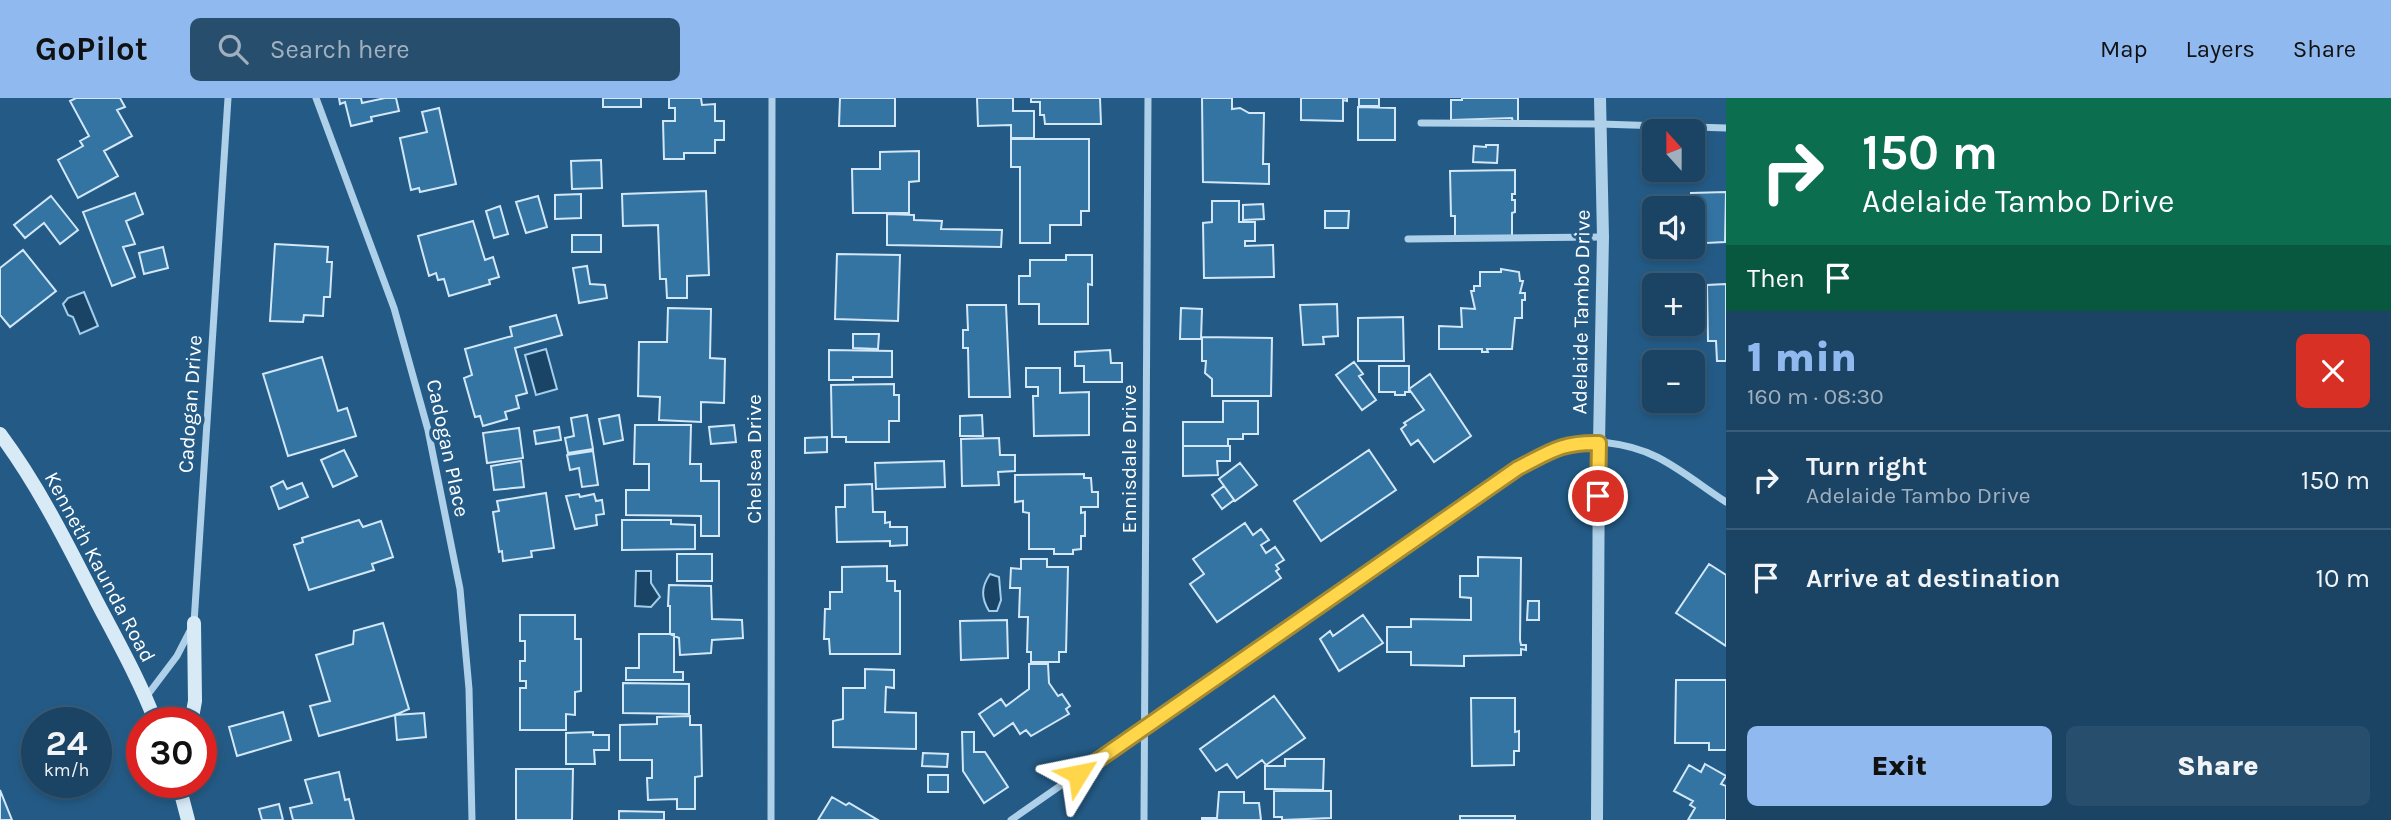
<!DOCTYPE html>
<meta charset="utf-8">
<style>
:root{--surface:#1b4464;--page:#284e6d;--text:#f1f3f6;--muted:#a0b0bf;--line:#395c78;--accent:#90b9f0}
body{margin:0;font-family:Karla,sans-serif;background:var(--page);color:var(--text);height:100vh;display:flex;flex-direction:column;font-size:26px;white-space:nowrap}
*{box-sizing:border-box;margin:0}
p{font-size:23px;color:var(--muted)}
.icon{flex:none;width:38px;height:38px;fill:none;stroke:currentColor;stroke-width:2;stroke-linecap:round;stroke-linejoin:round}
.map{position:relative;flex:1;overflow:hidden}
.sheet{display:flex;flex-direction:column;background:var(--surface);width:665px}
.sheet>*{flex:none}
.banner{background:#0b6e4f;color:#fff;overflow:hidden}
.needle{width:46px;rotate:339deg}
.controls{position:absolute;left:1642px;top:21px;display:grid;gap:14px}
.controls a{display:grid;place-items:center;width:63px;height:63px;border-radius:10px;background:var(--surface);box-shadow:0 4px 10px #0003,0 0 0 2px var(--line);font-size:35px}
.speed{position:absolute;left:21px;top:609px;display:flex;gap:14px;font-size:35px;font-weight:700;text-align:center}
.speed>*{display:grid;place-content:center;width:91px;height:91px;border-radius:50%;background:var(--surface);box-shadow:0 4px 10px #0003,0 0 0 2px var(--line);line-height:1}
.speed small{font-size:18px;font-weight:400}
.speed .limit{border:10px solid #d22;background:#fff;color:#111}
.pin{position:absolute;display:grid;place-items:center;width:60px;height:60px;color:#fff;margin:-30px;border:4px solid #fff;border-radius:50%;box-shadow:0 2px 7px #0007}
.me{position:absolute;width:77px;margin:-38px;rotate:55deg;stroke-linejoin:round;filter:drop-shadow(0 0 5px #0008)}
.turn{display:flex;align-items:center;gap:24px;height:147px;padding:0 21px;font-size:32px}
.turn .icon{width:91px;height:91px;stroke-width:2.5}
.turn b{display:block;font-size:49px;line-height:60px}
.then{display:flex;align-items:center;height:66px;padding:0 21px;background:#0003;gap:14px;font-size:26px}
.round{display:grid;place-items:center;flex:none;width:74px;height:74px;border-radius:10px;background:var(--page)}
.summary{display:flex;align-items:center;justify-content:space-between;height:119px;padding:0 21px}
h1{font-size:42px;font-weight:800;line-height:52px;color:var(--accent)}
.action{display:flex;gap:14px;margin-top:auto;padding:14px 21px}
.action a{flex:1;height:80px;border-radius:10px;background:var(--accent);color:#111;font-size:28px;font-weight:800;line-height:80px;text-align:center}
.action a+a{background:var(--page);color:var(--text)}
ul{padding:0;list-style:none}
li{display:flex;align-items:center;gap:21px;height:98px;padding:0 21px;border-top:2px solid var(--line)}
li div{flex:1}
li b{display:block;font-size:26px}
li em{font-style:normal}
header{display:flex;align-items:center;gap:42px;box-sizing:border-box;height:98px;padding:0 35px;background:var(--accent);color:#111}
header strong{font-size:33px}
nav{display:flex;gap:38px;margin-inline-start:auto;font-size:24px}
.search{width:490px;height:63px;background:var(--page);display:flex;align-items:center;gap:18px;box-sizing:border-box;padding:0 24px;border-radius:10px;color:var(--muted);font-size:26px}
main{display:flex;flex:1;min-height:0}
.map>svg:first-child{display:block}
.water{fill:#194466;stroke:#a3cde9;stroke-width:2}
.building{fill:#3474a3;stroke:#d2e7f7;stroke-width:2}
.lines{fill:none;stroke-linecap:round;stroke-linejoin:round}
.minor{stroke:#aed0e9;stroke-width:7}
.tertiary{stroke:#aed0e9;stroke-width:12}
.secondary{stroke:#d9eaf7;stroke-width:14}
.route-casing{stroke:#a68a30;stroke-width:18}
.route{stroke:#ffd54a;stroke-width:12}
.labels{text-anchor:middle;stroke-width:7;stroke-linejoin:round;paint-order:stroke}
.street-label{font-size:21px;fill:#fff;stroke:#245b86}
</style>
<header>
<strong>GoPilot</strong>
<div class="search"><svg class="icon" aria-label="search" viewBox="0 0 24 24"><circle cx="10" cy="10" r="6"/><path d="M15 15l6 6"/></svg>Search here</div>
<nav><a>Map</a><a>Layers</a><a>Share</a></nav>
</header>
<main>
<div class="map">
<svg width="1726" height="722" viewBox="0 0 1726 722">
<rect width="100%" height="100%" fill="#245b86"/>
<path class="water" d="M84,194L98,228L80,236L73,219L68,217L63,206L68,200Z
M546,251L557,291L536,297L525,257Z
M636,473H651V485L660,499L651,509L635,508Z
M990,476L999,479L1001,502L997,513H989C981,500 981,489 990,476Z"/>
<path class="building" d="M76,0H120L125,9L117,12L132,38L104,53L118,78L78,100L58,62L83,48L80,43L89,38L70,3Z
M339,0H361L362,5L385,0H396L399,13L371,19L372,23L351,28L345,4L340,6Z
M603,0H641V9H603Z
M669,0H701L702,7L715,6V23H724V42H715V55H684V61H664L663,23H675V10H669Z
M840,0H895V28H839Z
M977,0H1013V13H1034V40H1011V27L978,28Z
M1031,0H1100L1101,26H1045L1044,17H1040V4H1031Z
M1202,0H1232V11L1240,10L1249,15H1264L1263,66H1269V86L1203,84Z
M1301,0H1347V3L1343,2V23L1301,22Z
M1359,0H1379V8H1359Z
M1462,0H1518V25H1513L1512,20L1451,22V2H1462Z
M1358,9L1395,10V42H1358Z
M439,10L456,86L420,94L419,90L411,92L400,40L427,34L422,14Z
M1011,41H1089V113H1081V127H1050V145H1020V69H1011Z
M1486,47H1498L1497,65L1473,64L1474,48L1486,49Z
M919,53V83L909,84V115H853L852,71H880V54Z
M601,62L602,90L572,91L571,63Z
M1515,72V96H1512V102H1515V114L1512,115V138L1455,139V118H1451L1450,73Z
M706,93L709,177L687,178V200H667L666,181H660L658,127L623,128L622,96Z
M1726,94L1725,144L1706,145V139H1692L1691,95Z
M135,95L143,116L126,123L135,146L123,149L135,179L112,188L83,114Z
M581,96V120L555,121V97Z
M51,98L78,132L60,146L44,125L25,140L14,127Z
M538,98L547,129L526,135L516,104Z
M1212,103H1239V124H1255V143H1245V148L1273,147L1274,179L1204,180L1203,125L1212,124Z
M1263,106L1264,121L1243,122V107Z
M500,108L508,136L494,140L486,113Z
M1325,113H1349L1348,130H1325Z
M887,116L914,117V122L942,123L941,131L1002,132L1001,149L887,147Z
M473,123L485,162L493,159L499,179L489,182L490,186L449,198L444,181L438,182L436,175L429,178L418,138Z
M572,137H601V154H572Z
M275,146L328,149L327,164H332L330,199H324L323,218L304,217L303,224L270,223Z
M163,149L168,170L144,176L139,155Z
M23,152L56,193L10,229L0,217V170Z
M837,156L900,157L898,223L835,221Z
M1066,157H1092V187L1088,186V226H1039V206H1019V178H1030V162H1066Z
M587,168L590,186L605,187L607,200L579,205L573,170Z
M1501,171L1519,174L1520,183H1523L1520,195H1525V202H1522V220H1515L1512,251H1487L1488,254H1482V251H1439V228L1462,229L1461,210L1475,211L1471,193H1474V188H1480V174H1501Z
M1726,186V263H1717L1716,243H1708L1707,187Z
M1337,206L1338,238L1323,239L1324,246L1303,247L1300,207Z
M967,207H1006L1010,299H969L968,250H963V232H968Z
M668,210L711,211L710,260L725,261L724,305L701,304V324L659,322L660,299L638,298L639,244H667Z
M1181,210L1202,211L1201,241H1180Z
M556,217L562,237L515,250L527,295L516,298L519,310L505,314L507,321L483,328L480,318L475,319L464,280L472,277L465,251L512,238L510,229Z
M1403,219L1404,263H1358V220Z
M853,236H879L878,251L853,250Z
M1202,239L1272,240L1271,298H1212V281L1205,275L1206,263H1202Z
M829,252L892,253V279H853V282H829Z
M1110,252L1111,265H1122V284H1084V268H1075V254Z
M322,259L338,313L347,310L356,338L288,358L263,276Z
M1354,264L1363,276L1359,278L1376,302L1362,312L1336,277Z
M1379,268H1409V294H1405V297H1395V294H1379Z
M1026,270H1060V295L1089,294V337L1034,338L1033,298H1038V289H1026Z
M1430,276L1471,338L1434,364L1418,342L1411,347L1401,331L1406,327L1404,325L1424,312L1409,291Z
M894,286V297H899V323H889V344H846V339H832L831,287Z
M1223,303H1258V336H1243V341H1228V348H1183V324H1223Z
M587,317L593,351L568,355L565,340L574,338L571,320Z
M619,317L623,342L604,346L599,321Z
M982,317L983,338H960V318Z
M635,327H691L690,366H701V383H719V438H701V418L626,417V392H649V366H634Z
M734,327L736,344L711,346L709,329Z
M559,329L561,342L536,346L534,333Z
M519,330L523,360L487,365L483,335Z
M827,339V354L805,355V340Z
M999,340L1000,357H1015V373L998,374L999,387L962,388L961,341Z
M1183,348H1230V363H1217L1218,377L1183,378Z
M344,352L357,378L333,389L321,362Z
M1369,352L1396,392L1321,443L1294,403Z
M593,353L598,387L582,389L579,370L570,372L567,357Z
M521,363L524,389L494,392L491,368Z
M944,363L945,389L876,391L875,365Z
M1240,365L1257,387L1235,403L1219,381Z
M1084,376V380H1091L1092,394H1098V409H1081V415L1085,414V438H1081V451L1073,452V456H1054V451H1029V415L1023,414V403L1015,404V377Z
M283,383L287,391L302,385L308,399L279,411L271,389Z
M872,386L873,414H885V425L890,424V429H907V447L890,448V443L837,444L836,409H845V387Z
M1224,388L1234,402L1222,411L1212,397Z
M546,395L554,450L531,453L532,459L503,463L502,453L499,454L493,414L499,413L497,403Z
M579,396L580,399L594,396L596,403L602,402L604,416L596,417L597,427L575,431L566,398Z
M359,422L363,429L381,423L393,459L372,466L374,472L309,492L294,447L303,444L302,440Z
M622,422H671V426L695,427V451L622,452Z
M1245,425L1253,437L1261,431L1269,442L1261,447L1266,455L1275,449L1284,462L1276,467L1279,471L1276,473L1281,480L1217,524L1190,486L1204,476L1193,461Z
M677,456H712V483H677Z
M1478,459L1521,460L1520,542L1521,547H1526V552L1521,551V557L1464,558V568L1411,567V554H1387V529H1411V521L1471,522V500L1460,499V478H1478Z
M1021,461H1047V469H1068L1066,554H1059V564H1031V554H1027L1028,519H1019L1020,490H1010L1011,470L1021,471Z
M1709,466L1726,477V548L1676,515Z
M887,468V483H895V493H900V556H830L829,541H824L825,511H830V494H842V469Z
M669,487L711,488L712,521L742,522L743,540L712,542L711,555L680,557L679,540L670,536V508H668Z
M1528,503H1539V522H1527Z
M520,517H575V541H581V593L575,594V617L566,616V632H520V590H526V583H520V563H525V543H520Z
M1363,517L1383,545L1339,573L1320,541L1330,533L1333,538Z
M1007,522L1008,560L961,562L960,523Z
M383,525L409,611L395,617L319,638L310,608L330,603L316,557L353,546L354,533Z
M639,536H674V574H683V582H626V570H639Z
M1029,566H1048L1049,585L1058,598L1062,596L1070,608L1066,611L1069,616L1031,638L1026,632L1020,636L1013,625L994,638L979,616L1001,601L1006,608L1029,591Z
M865,571L894,572V590L886,589L885,614L916,615V651L833,649V623L843,621V590H865Z
M1676,582H1726V652H1709V645H1675Z
M623,585L689,586V616L623,615Z
M1274,598L1305,640L1266,667L1262,662L1237,680L1227,666L1216,673L1200,651Z
M1471,600H1515V634L1519,633V653H1514V667L1472,668Z
M283,614L291,642L237,658L229,629Z
M424,615L426,639L397,642L395,617Z
M690,618V627H701L702,678L695,679V711H677V701L648,702L647,680H652V662H620V627L657,626V619Z
M593,634V637H609V652H594L595,666H566V635Z
M962,634H974V654H985L1008,689L984,705L963,673Z
M923,655L948,656L947,669L922,668Z
M1285,661H1324L1323,692L1265,691V668H1285Z
M1705,666L1726,678L1721,686L1726,688V722H1688L1695,710L1690,707L1693,703L1674,693L1689,667L1701,674Z
M516,671H573L572,722H516Z
M339,674L345,702L349,701L354,722H293L290,710L312,705L305,682Z
M928,677H948V694H928Z
M0,692L12,722H0Z
M1274,693H1331V720L1282,722V719H1274Z
M1219,694H1244V705H1259L1261,722H1202V720H1217Z
M832,699L846,707L849,705L878,722H818Z
M279,706L283,722H262L259,711Z
M619,713L664,714V722H619Z
M1460,718H1515V722H1460Z"/>
<g class="lines">
<path class="minor" d="M316,0L394,210L428,332L460,491L469,591L472,722
M1421,25L1600,26L1726,30
M1408,141L1603,139
M146,599L177,558L194,525L228,0
M771,722L772,0
M1011,722L1518,370C1530,364 1543,355 1556,350C1586,338 1629,345 1657,359C1681,371 1704,390 1726,404
M1144,722L1148,0"/>
<path class="tertiary" d="M1597,722L1599,345L1603,139L1600,0"/>
<path class="secondary" d="M0,336C38,387 68,447 97,504C118,544 140,583 156,625
M191,625L195,603L194,525
M178,684L188,722"/>
</g>
<g class="lines">
<defs>
<path id="route" d="M1078,676L1518,370C1550,354 1561,344 1599,345L1598,398"/>
</defs>
<use href="#route" class="route-casing"/>
<use href="#route" class="route"/>
</g>
<g class="labels">
<g class="street-label">
<text transform="translate(1581 214) rotate(-89)" y="7">Adelaide Tambo Drive</text>
<text transform="translate(190 306) rotate(-86)" y="7">Cadogan Drive</text>
<text transform="translate(448 350) rotate(78)" y="7">Cadogan Place</text>
<text transform="translate(754 361) rotate(-90)" y="7">Chelsea Drive</text>
<text transform="translate(1129 361) rotate(-90)" y="7">Ennisdale Drive</text>
<text transform="translate(100 469) rotate(62)" y="7">Kenneth Kaunda Road</text>
</g>
</g>
</svg>
<div class="controls">
<a><svg class="needle" viewBox="-14 -14 28 28"><path d="M0-13l5 13h-10z" fill="#e53935"/><path d="M0 13l5-13h-10z" fill="#a0b0bf"/></svg></a>
<a><svg class="icon" aria-label="sound" viewBox="0 0 24 24"><path d="M4 9h4l5-4v14l-5-4H4zM17 9q2 3 0 6"/></svg></a>
<a>+</a>
<a>−</a>
</div>
<div class="speed"><div>24<small>km/h</small></div><div class="limit">30</div></div>
<div class="pin" style="left:1598px;top:398px;background:#d93025"><svg class="icon" aria-label="arrive" viewBox="0 0 24 24"><path d="M6 21V4h12l-3 4 3 4H6"/></svg></div>
<svg class="me" style="left:1078px;top:676px" viewBox="-20 -20 40 40"><path d="M0-17L14 15 0 8-14 15z" fill="#ffd54a" stroke="#fff" stroke-width="4"/></svg>
</div>
<section class="sheet">
<div class="banner">
<div class="turn"><svg class="icon" aria-label="right" viewBox="0 0 24 24"><path d="M7 20v-9h11M14 6l5 5-5 5"/></svg><div><b>150 m</b>Adelaide Tambo Drive</div></div>
<div class="then">Then<svg class="icon" aria-label="arrive" viewBox="0 0 24 24"><path d="M6 21V4h12l-3 4 3 4H6"/></svg></div>
</div>
<div class="summary"><div><h1>1 min</h1><p>160 m · 08:30</p></div><a class="round" style="background:#d93025;color:#fff"><svg class="icon" aria-label="close" viewBox="0 0 24 24"><path d="M6 6l12 12M18 6L6 18"/></svg></a></div>
<ul>
<li><svg class="icon" aria-label="right" viewBox="0 0 24 24"><path d="M7 20v-9h11M14 6l5 5-5 5"/></svg><div><b>Turn right</b><p>Adelaide Tambo Drive</p></div><em>150 m</em></li>
<li><svg class="icon" aria-label="arrive" viewBox="0 0 24 24"><path d="M6 21V4h12l-3 4 3 4H6"/></svg><div><b>Arrive at destination</b></div><em>10 m</em></li>
</ul>
<div class="action"><a>Exit</a><a>Share</a></div>
</section>
</main>
